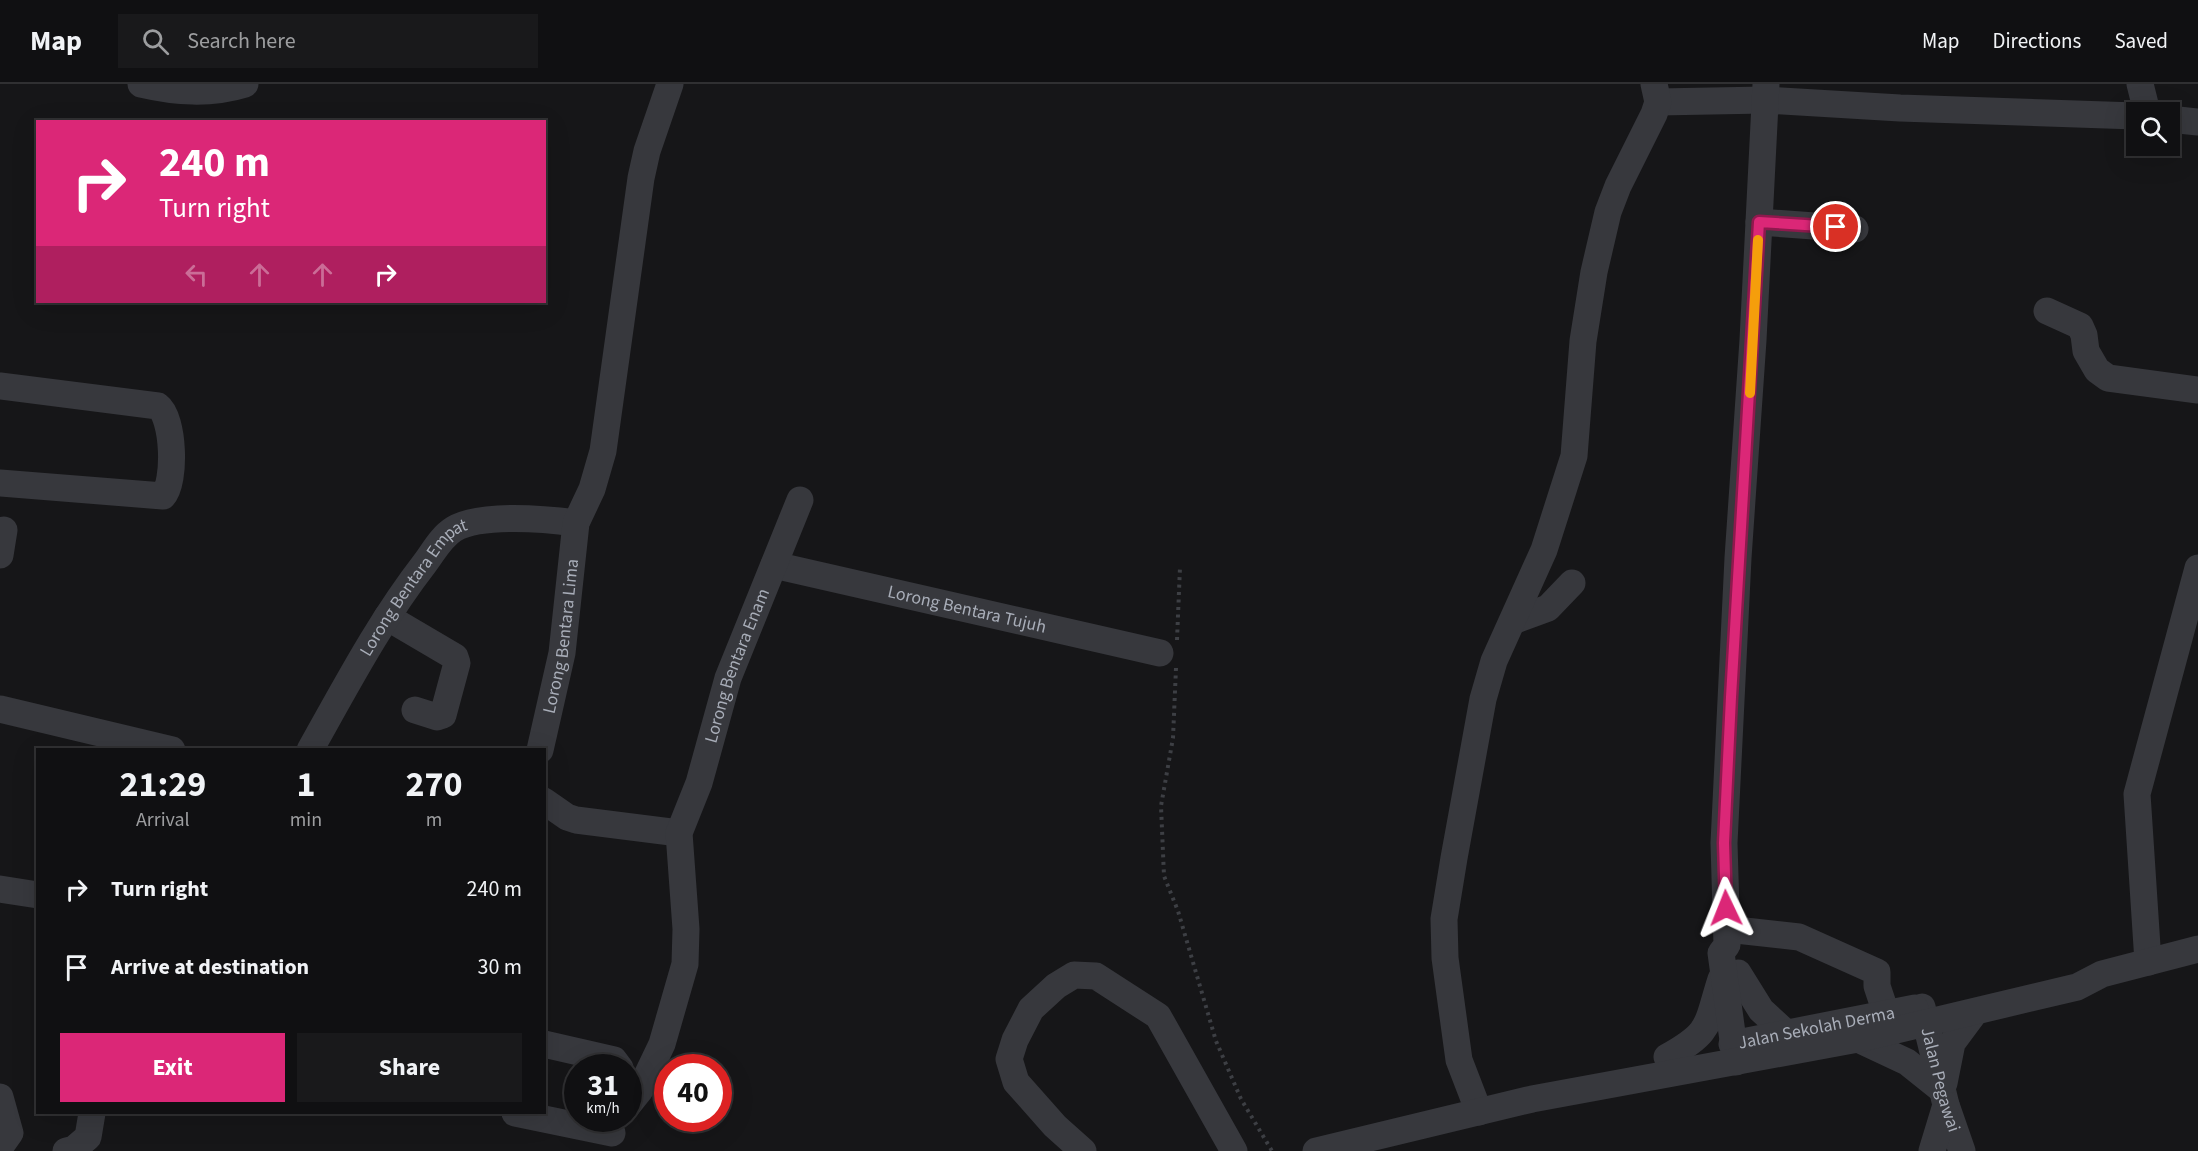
<!DOCTYPE html>
<style>
:root{--surface:#101012;--page:#19191b;--text:#f1f3f6;--muted:#9c9d9f;--line:#303032;--accent:#db2777}
body{margin:0;font-family:"Source Sans 3",sans-serif;background:var(--page);color:var(--text);height:100vh;display:flex;flex-direction:column;font-size:22px;white-space:nowrap}
*{box-sizing:border-box;margin:0}
p{font-size:20px;color:var(--muted)}
.icon{flex:none;width:33px;height:33px;fill:none;stroke:currentColor;stroke-width:2;stroke-linecap:round;stroke-linejoin:round}
.map{position:relative;flex:1;overflow:hidden}
.side{position:absolute;left:36px;top:664px;width:510px;height:366px;display:flex;flex-direction:column;background:var(--surface);border-radius:0px;box-shadow:0 6px 24px #0002,0 0 0 2px var(--line)}
.side>*{flex:none}
.top-card{position:absolute;left:36px;top:36px;width:510px;height:183px;border-radius:0px;box-shadow:0 6px 24px #0002,0 0 0 2px var(--line);background:#db2777;color:#fff;overflow:hidden}
.tools{position:absolute;left:2126px;top:18px;display:grid;gap:12px}
.tools a{display:grid;place-items:center;width:54px;height:54px;border-radius:0px;background:var(--surface);box-shadow:0 6px 24px #0002,0 0 0 2px var(--line);font-size:30px}
.speed{position:absolute;left:564px;top:970px;display:flex;gap:12px;font-size:30px;font-weight:700;text-align:center}
.speed>*{display:grid;place-content:center;width:78px;height:78px;border-radius:50%;background:var(--surface);box-shadow:0 6px 24px #0002,0 0 0 2px var(--line);line-height:1}
.speed small{font-size:15px;font-weight:400}
.speed .limit{border:9px solid #d22;background:#fff;color:#111}
.pin{position:absolute;display:grid;place-items:center;width:51px;height:51px;color:#fff;margin:-26px;border:3px solid #fff;border-radius:50%;box-shadow:0 2px 6px #0007}
.me{position:absolute;width:66px;margin:-33px;rotate:358deg;stroke-linejoin:round;filter:drop-shadow(0 0 4px #0008)}
.turn{display:flex;align-items:center;gap:21px;height:126px;padding:0 24px;font-size:27px}
.turn .icon{width:78px;height:78px;stroke-width:2.5}
.turn b{display:block;font-size:42px;line-height:51px}
.lanes{display:flex;align-items:center;height:57px;padding:0 24px;background:#0003;justify-content:center;gap:30px;direction:ltr}
.lanes .off{opacity:.35}
.eta{display:flex;justify-content:space-evenly;align-items:center;height:102px;text-align:center}
.eta b{font-size:36px;font-weight:700;line-height:42px}
.primary-button{display:flex;gap:12px;margin-top:auto;padding:12px 24px}
.primary-button a{flex:1;height:69px;border-radius:0px;background:var(--accent);color:#fff;font-size:24px;font-weight:700;line-height:69px;text-align:center}
.primary-button a+a{background:var(--page);color:var(--text)}
ul{padding:0;list-style:none}
li{display:flex;align-items:center;gap:18px;height:78px;padding:0 24px}
li div{flex:1}
li b{display:block;font-size:22px}
li em{font-style:normal}
header{display:flex;align-items:center;gap:36px;box-sizing:border-box;height:84px;padding:0 30px;background:var(--surface);border-bottom:2px solid var(--line)}
header strong{font-size:28px}
nav{display:flex;gap:33px;margin-inline-start:auto;font-size:21px}
.search{width:420px;height:54px;background:var(--page);display:flex;align-items:center;gap:15px;box-sizing:border-box;padding:0 21px;border-radius:0px;color:var(--muted);font-size:22px}
.map>svg:first-child{display:block}
.lines{fill:none;stroke-linecap:round;stroke-linejoin:round}
.path{stroke:#3d3f44;stroke-width:4;stroke-dasharray:3 4.5;stroke-linecap:butt}
.minor{stroke:#37383d;stroke-width:27}
.route-casing{stroke:#8e194d;stroke-width:15}
.route{stroke:#db2777;stroke-width:10}
.slow{stroke:#f59e0b;stroke-width:10}
.labels{text-anchor:middle;stroke-width:6;stroke-linejoin:round;paint-order:stroke}
.street-label{font-size:18px;fill:#a8adb8;stroke:#111113}
</style>
<header>
<strong>Map</strong>
<div class="search"><svg class="icon" aria-label="search" viewBox="0 0 24 24"><circle cx="10" cy="10" r="6"/><path d="M15 15l6 6"/></svg>Search here</div>
<nav><a>Map</a><a>Directions</a><a>Saved</a></nav>
</header>
<div class="map">
<svg width="2198" height="1067" viewBox="0 0 2198 1067">
<rect width="100%" height="100%" fill="#161618"/>
<g class="lines">
<path class="path" d="M1177,556L1180,483
M1176,584L1173,654L1161,722L1164,792L1178,827L1216,957L1241,1015L1272,1067"/>
<g class="minor">
<path d="M141,0C176,8 209,11 245,0"/>
<path d="M2140,0L2147,28"/>
<path d="M1658,18L1765,16L1900,24L2136,32"/>
<path d="M2169,35L2198,38"/>
<path d="M1759,138L1855,145"/>
<path d="M2047,227L2080,242L2084,251L2086,267L2097,286L2108,294L2198,306"/>
<path d="M0,302L158,322C174,334 176,398 163,412L0,399"/>
<path d="M0,471L4,446"/>
<path id="s1" d="M774,481L1160,569"/>
<path d="M387,533L455,573L457,579L443,631L437,633L415,626"/>
<path d="M1513,537L1548,524L1572,499"/>
<path d="M0,625L172,666"/>
<path id="s2" d="M310,666C346,602 380,537 425,479C434,467 441,453 454,445C481,429 546,435 576,439"/>
<path id="s3" d="M540,666L562,569L576,439L592,405L603,367L641,94L647,67L670,0"/>
<path d="M544,717L567,733L576,736L679,749"/>
<path d="M0,805L38,811"/>
<path d="M1727,845L1799,853L1877,888V902L1886,929"/>
<path d="M2148,878L2137,710L2198,484"/>
<path d="M1738,889L1761,926L1785,948"/>
<path id="s4" d="M1922,923L1946,1021L1962,1067"/>
<path d="M1858,955L1907,978L1942,1006"/>
<path d="M544,960L614,976L620,984"/>
<path id="s5" d="M1732,960L1915,924"/>
<path d="M1667,973C1712,948 1706,942 1721,895"/>
<path d="M1736,978L1721,869L1727,861L1724,759L1738,474L1753,256L1766,0"/>
<path d="M1944,999L1952,959L1975,928"/>
<path d="M0,1013L10,1049L0,1063"/>
<path id="s6" d="M628,1021L640,1006L662,960L685,880L686,845L679,749L699,699L728,594L800,416"/>
<path d="M1479,1028L1459,976L1445,874L1444,835L1454,774L1483,615L1494,577L1544,466L1574,372L1583,257L1594,188L1608,128L1618,102L1654,30L1658,18L1654,0"/>
<path d="M515,1029L612,1049"/>
<path d="M66,1067L74,1065L88,1053L92,1029"/>
<path d="M1083,1067L1055,1042L1016,998L1009,975L1015,956L1031,925L1056,902L1074,891L1096,892L1158,932L1234,1067"/>
<path d="M1316,1067L1532,1015L1858,955L2077,903L2102,890L2198,865"/>
<path d="M1932,1067L1946,1021"/>
</g>
</g>
<g class="lines">
<defs>
<path id="route" d="M1726,824L1724,759L1731,613L1759,138L1836,143"/>
</defs>
<use href="#route" class="route-casing"/>
<use href="#route" class="route"/>
<path class="slow" d="M1750,309L1758,156"/>
</g>
<g class="labels">
<g class="street-label">
<text dy="6" stroke="none"><textPath href="#s2" startOffset="194">Lorong Bentara Empat</textPath></text>
<text dy="6" stroke="none"><textPath href="#s1" startOffset="198">Lorong Bentara Tujuh</textPath></text>
<text dy="6" stroke="none"><textPath href="#s3" startOffset="116">Lorong Bentara Lima</textPath></text>
<text dy="6" stroke="none"><textPath href="#s6" startOffset="462">Lorong Bentara Enam</textPath></text>
<text dy="6" stroke="none"><textPath href="#s5" startOffset="86">Jalan Sekolah Derma</textPath></text>
<text dy="6" stroke="none"><textPath href="#s4" startOffset="75">Jalan Pegawai</textPath></text>
</g>
</g>
</svg>
<div class="tools">
<a><svg class="icon" aria-label="search" viewBox="0 0 24 24"><circle cx="10" cy="10" r="6"/><path d="M15 15l6 6"/></svg></a>
</div>
<div class="speed"><div>31<small>km/h</small></div><div class="limit">40</div></div>
<div class="pin" style="left:1836px;top:143px;background:#d93025"><svg class="icon" aria-label="arrive" viewBox="0 0 24 24"><path d="M6 21V4h12l-3 4 3 4H6"/></svg></div>
<svg class="me" style="left:1726px;top:824px" viewBox="-20 -20 40 40"><path d="M0-17L14 15 0 8-14 15z" fill="#db2777" stroke="#fff" stroke-width="4"/></svg>
<div class="top-card">
<div class="turn"><svg class="icon" aria-label="right" viewBox="0 0 24 24"><path d="M7 20v-9h11M14 6l5 5-5 5"/></svg><div><b>240 m</b>Turn right</div></div>
<div class="lanes"><svg class="icon off" aria-label="left" viewBox="0 0 24 24"><path d="M17 20v-9H6M10 6l-5 5 5 5"/></svg><svg class="icon off" aria-label="ahead" viewBox="0 0 24 24"><path d="M12 20V5M6 11l6-6 6 6"/></svg><svg class="icon off" aria-label="ahead" viewBox="0 0 24 24"><path d="M12 20V5M6 11l6-6 6 6"/></svg><svg class="icon" aria-label="right" viewBox="0 0 24 24"><path d="M7 20v-9h11M14 6l5 5-5 5"/></svg></div>
</div>
<section class="side">
<div class="eta">
<div><b>21:29</b><p>Arrival</p></div>
<div><b>1</b><p>min</p></div>
<div><b>270</b><p>m</p></div>
</div>
<ul>
<li><svg class="icon" aria-label="right" viewBox="0 0 24 24"><path d="M7 20v-9h11M14 6l5 5-5 5"/></svg><div><b>Turn right</b></div><em>240 m</em></li>
<li><svg class="icon" aria-label="arrive" viewBox="0 0 24 24"><path d="M6 21V4h12l-3 4 3 4H6"/></svg><div><b>Arrive at destination</b></div><em>30 m</em></li>
</ul>
<div class="primary-button"><a>Exit</a><a>Share</a></div>
</section>
</div>
